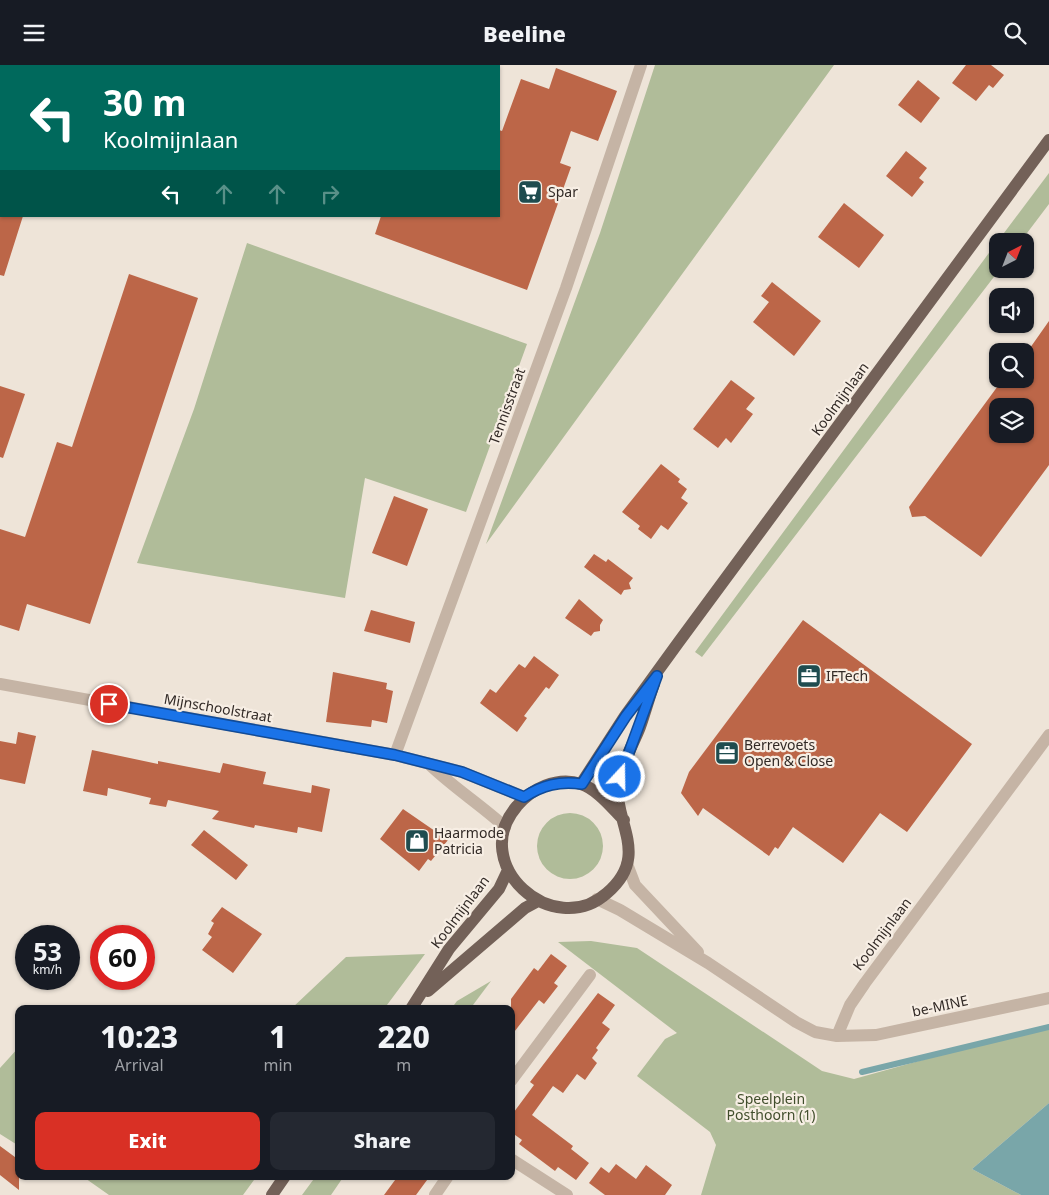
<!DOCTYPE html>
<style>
:root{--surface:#171b24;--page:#242831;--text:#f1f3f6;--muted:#9ea1a6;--accent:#d93025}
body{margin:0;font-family:"Noto Sans",sans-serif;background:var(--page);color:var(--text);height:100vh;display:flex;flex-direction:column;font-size:19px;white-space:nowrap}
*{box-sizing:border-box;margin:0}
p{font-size:16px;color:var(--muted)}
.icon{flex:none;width:28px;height:28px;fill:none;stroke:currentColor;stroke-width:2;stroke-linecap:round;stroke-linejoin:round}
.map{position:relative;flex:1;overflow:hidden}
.drawer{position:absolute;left:15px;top:940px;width:500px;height:175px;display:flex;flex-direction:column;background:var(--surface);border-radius:10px;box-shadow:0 1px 4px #0004}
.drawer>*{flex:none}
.hud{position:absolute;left:0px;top:0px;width:500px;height:152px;box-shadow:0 1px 4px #0004;background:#00695c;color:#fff;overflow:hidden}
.needle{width:32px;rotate:42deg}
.controls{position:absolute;left:989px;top:168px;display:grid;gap:10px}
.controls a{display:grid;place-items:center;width:45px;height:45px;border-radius:10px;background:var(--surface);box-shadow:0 1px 4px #0004;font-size:25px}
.speed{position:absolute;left:15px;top:860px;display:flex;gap:10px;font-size:25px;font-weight:700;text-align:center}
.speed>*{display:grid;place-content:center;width:65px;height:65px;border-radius:50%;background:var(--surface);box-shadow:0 1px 4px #0004;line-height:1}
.speed small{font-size:12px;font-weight:400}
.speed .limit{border:8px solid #d22;background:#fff;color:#111}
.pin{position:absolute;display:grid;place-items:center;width:42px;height:42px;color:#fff;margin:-21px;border:2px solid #fff;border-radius:50%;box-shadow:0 1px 5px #0007}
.me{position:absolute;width:55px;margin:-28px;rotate:21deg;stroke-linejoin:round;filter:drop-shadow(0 0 4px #0008)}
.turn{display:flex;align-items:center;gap:18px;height:105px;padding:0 20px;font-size:22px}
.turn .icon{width:65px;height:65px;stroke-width:2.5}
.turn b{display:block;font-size:35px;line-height:42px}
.lanes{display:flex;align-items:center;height:48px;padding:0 20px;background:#0003;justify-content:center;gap:25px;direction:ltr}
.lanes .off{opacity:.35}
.eta{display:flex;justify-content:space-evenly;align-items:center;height:85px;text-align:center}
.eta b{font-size:30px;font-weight:800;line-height:35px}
.action{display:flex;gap:10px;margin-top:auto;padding:10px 20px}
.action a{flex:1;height:58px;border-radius:10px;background:var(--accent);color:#fff;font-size:20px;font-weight:800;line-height:58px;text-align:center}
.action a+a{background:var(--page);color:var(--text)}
header{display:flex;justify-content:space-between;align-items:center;height:65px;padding:0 20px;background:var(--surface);font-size:22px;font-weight:800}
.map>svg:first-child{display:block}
.green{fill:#b0bc99}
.water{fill:#79a6a9}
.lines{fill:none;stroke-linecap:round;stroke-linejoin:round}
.stream{stroke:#79a6a9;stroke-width:6}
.building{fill:#bc6648;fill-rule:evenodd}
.street{stroke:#c5b4a5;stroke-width:12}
.primary{stroke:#736158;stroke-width:12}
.route-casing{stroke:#114b97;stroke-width:12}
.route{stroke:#1a73e8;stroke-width:9}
.labels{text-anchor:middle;stroke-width:4.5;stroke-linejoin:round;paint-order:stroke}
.poi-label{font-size:14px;fill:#322a26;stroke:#f7eee4;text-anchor:start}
.street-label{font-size:14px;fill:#322a26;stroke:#f7eee4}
.park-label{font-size:14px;fill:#414e2c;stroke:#f7eee4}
</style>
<header><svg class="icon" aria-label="menu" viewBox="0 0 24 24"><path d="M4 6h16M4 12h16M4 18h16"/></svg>Beeline<svg class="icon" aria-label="search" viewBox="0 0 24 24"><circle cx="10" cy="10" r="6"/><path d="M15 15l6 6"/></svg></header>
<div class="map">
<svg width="1049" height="1130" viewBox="0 0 1049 1130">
<rect width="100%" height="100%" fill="#eee4d8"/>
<path class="green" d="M0,0H306L1,1V119Z
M655,0H834L486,479L600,168Z
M1049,108V139L1021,176H998Z
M997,177L998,204H1000L702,592L695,587Z
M247,178L527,279L466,447L365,413L345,533L137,498L194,344Z
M537 781a33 33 0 1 1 66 0a33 33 0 1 1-66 0Z
M591,876L637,883L822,1006L854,1014L1049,960V1038L972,1104L1021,1130H701L716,1080L710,1067L637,1011L665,974L677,968L558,877Z
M425,889L384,944H291L346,892Z
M491,916L470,944H451L457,936Z
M19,982V1081L0,1069V1003Z
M82,1111H257L243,1130H109Z
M316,1111H344L331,1130H302Z"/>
<path class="water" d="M1049,1038V1130H1021L972,1104Z"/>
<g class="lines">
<path class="stream" d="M862,1007L1049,962"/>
</g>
<path class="building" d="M966,0H991L1004,10L993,23L989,20L976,36L952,18Z
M556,3L617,26L598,76L571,66L560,98L571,102L527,225L375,169L381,151H499V65L502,66L521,14L549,24Z
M918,15L940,33L921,58L898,40Z
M906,86L927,103L919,113L924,117L912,132L886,111Z
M844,138L884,170L859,203L818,172Z
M0,151H23L4,211L0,210Z
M129,209L198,233L90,559L27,539L19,566L0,560V464L25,472L57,377L72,382Z
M772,217L821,256L794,291L753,257L769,237L761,231Z
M1049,256V400L981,492L925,451L912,452L909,442L1003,314H1025V286H1023L1027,281L1030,283ZM998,341H1025V369H998Z
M731,315L755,333L746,344L753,349L731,378L726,373L718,383L693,364Z
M0,321L25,329L3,393L0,392Z
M661,399L680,414L678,417L687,424L681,433L688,438L668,465L661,460L651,474L638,464L640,461L622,447Z
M394,431L428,444L407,501L372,488Z
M594,489L606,497L608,494L633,513L629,518L631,524L624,525L621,530L584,502Z
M579,534L603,555L600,560V566L594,567L591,571L565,553Z
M371,545L415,557L410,578L364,566Z
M803,555L972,679L907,767L880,748L843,798L793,762L778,784L775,782L769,791L703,743L698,751L681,728L689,707Z
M534,591L559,610L549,624L546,622L524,651L527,653L517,667L480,638L490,624L496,628L519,599L525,603Z
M333,607L387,618L386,624L393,626L387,658L372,655L371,662L326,657Z
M18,667L36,671L25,719L0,714V676L16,679Z
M92,685L158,699V696L220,708L223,698L266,707L263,719L311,728L312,720L330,724L322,767L298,762L297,768L255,760L254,763L212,754L219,746L168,735L166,742L149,739L151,733L108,723L107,731L83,726Z
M403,744L448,775L431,796L428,794L419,806L380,774Z
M204,765L248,800L236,815L191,780Z
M222,842L262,869L233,908L202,885L212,872L208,869L214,858L211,856Z
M551,889L567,901L554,918L558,921L544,939L539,935L511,971V934L534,903L538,906Z
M598,928L615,940L602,958L610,964L596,983L598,985L592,993L597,998L585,1015L577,1009L563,1028L553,1021L532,1050L573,1081L571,1084L589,1098L576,1115L558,1102L555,1106L519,1079L522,1075L511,1067V1051L534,1020L530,1017Z
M0,1081L19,1095V1125L0,1110Z
M616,1099L636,1114L646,1100L672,1120L665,1130H605L589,1118L601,1102L609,1108Z
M398,1111H430L416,1130H384Z"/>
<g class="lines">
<path class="street" d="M0,619L395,690L462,707L524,732
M395,690L566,223L641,0
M430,700C454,723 481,740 505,762
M627,799L635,820L698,887
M597,834L620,845L708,898L796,957L815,967L837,971L876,970L1049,933
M837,971L850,940L865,918L1049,670
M511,1016L590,910
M511,1094L567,1130
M435,1130L448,1111"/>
<path class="primary" d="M581,719L625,651L678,578L1049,75
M624,755C612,743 597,724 581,719C557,711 531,724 517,741C467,799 553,876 607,828C649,792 617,761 617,722C617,708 635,676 640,662C645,648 649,633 654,619
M428,926L525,843L538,836
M411,944L449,884L499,824L508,805
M272,1130L285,1111"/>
</g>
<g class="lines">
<defs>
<path id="route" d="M109,639L395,690L462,707L524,732C543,720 559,716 582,719L626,651L657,611L620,712"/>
</defs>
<use href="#route" class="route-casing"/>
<use href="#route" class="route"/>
</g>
<defs>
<symbol id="supermarket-square" viewBox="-11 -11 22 22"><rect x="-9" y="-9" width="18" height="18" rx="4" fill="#1f4c4f" stroke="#f7eee4"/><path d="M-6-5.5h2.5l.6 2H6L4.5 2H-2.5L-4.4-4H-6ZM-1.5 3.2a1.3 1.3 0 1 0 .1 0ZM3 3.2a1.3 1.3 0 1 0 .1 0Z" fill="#fff"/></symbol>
<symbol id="office-square" viewBox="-11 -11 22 22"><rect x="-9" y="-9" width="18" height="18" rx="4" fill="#1f4c4f" stroke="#f7eee4"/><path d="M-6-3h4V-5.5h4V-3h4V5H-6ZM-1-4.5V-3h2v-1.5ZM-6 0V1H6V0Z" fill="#fff"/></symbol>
<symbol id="shop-square" viewBox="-11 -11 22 22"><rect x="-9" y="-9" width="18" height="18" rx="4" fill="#1f4c4f" stroke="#f7eee4"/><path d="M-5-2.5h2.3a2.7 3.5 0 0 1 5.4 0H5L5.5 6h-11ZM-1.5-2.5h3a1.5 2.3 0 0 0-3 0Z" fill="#fff"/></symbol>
</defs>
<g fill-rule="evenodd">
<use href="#supermarket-square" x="516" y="113" width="28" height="28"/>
<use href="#office-square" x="795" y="597" width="28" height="28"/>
<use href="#office-square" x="713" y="674" width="28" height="28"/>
<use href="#shop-square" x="403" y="762" width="28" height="28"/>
</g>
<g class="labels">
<g class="poi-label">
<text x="548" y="132">Spar</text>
<text x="826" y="616">IFTech</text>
<text x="744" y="685">Berrevoets<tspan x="744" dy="16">Open &amp; Close</tspan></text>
<text x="434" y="773">Haarmode<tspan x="434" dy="16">Patricia</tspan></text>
</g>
<g class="street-label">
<text transform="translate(840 334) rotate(-54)" y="5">Koolmijnlaan</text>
<text transform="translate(507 341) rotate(-70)" y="5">Tennisstraat</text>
<text transform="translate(218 643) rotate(10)" y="5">Mijnschoolstraat</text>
<text transform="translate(460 847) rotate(-53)" y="5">Koolmijnlaan</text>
<text transform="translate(882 869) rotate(-53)" y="5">Koolmijnlaan</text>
<text transform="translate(940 941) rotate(-12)" y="5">be-MINE</text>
</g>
<g class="park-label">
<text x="771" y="1039">Speelplein<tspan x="771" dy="16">Posthoorn (1)</tspan></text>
</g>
</g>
</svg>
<div class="controls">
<a><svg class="needle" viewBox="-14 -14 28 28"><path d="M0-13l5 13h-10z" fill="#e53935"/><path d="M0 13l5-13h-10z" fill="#9ea1a6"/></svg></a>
<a><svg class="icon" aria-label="sound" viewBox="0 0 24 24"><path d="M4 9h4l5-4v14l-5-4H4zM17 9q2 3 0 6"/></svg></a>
<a><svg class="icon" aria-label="search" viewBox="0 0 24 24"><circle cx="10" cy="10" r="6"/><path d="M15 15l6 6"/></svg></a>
<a><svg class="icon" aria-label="layers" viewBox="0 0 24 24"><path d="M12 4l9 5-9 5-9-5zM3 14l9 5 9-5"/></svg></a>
</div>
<div class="speed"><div>53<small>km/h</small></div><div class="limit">60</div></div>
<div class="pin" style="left:109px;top:639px;background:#d93025"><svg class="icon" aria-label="arrive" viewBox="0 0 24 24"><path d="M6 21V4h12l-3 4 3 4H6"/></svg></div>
<svg class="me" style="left:620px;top:712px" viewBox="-20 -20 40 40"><circle r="17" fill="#1a73e8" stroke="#fff" stroke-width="3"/><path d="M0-11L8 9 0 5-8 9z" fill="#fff"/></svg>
<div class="hud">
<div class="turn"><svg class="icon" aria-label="left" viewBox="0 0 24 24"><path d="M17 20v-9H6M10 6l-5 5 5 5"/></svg><div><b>30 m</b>Koolmijnlaan</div></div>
<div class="lanes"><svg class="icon" aria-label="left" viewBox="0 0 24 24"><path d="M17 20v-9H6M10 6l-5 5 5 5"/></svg><svg class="icon off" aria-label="ahead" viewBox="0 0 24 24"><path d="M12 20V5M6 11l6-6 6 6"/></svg><svg class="icon off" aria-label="ahead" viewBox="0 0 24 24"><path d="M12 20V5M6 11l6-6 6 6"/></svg><svg class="icon off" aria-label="right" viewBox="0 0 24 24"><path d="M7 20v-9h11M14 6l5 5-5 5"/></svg></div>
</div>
<section class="drawer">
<div class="eta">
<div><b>10:23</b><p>Arrival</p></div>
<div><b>1</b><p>min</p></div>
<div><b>220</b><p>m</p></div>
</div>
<div class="action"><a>Exit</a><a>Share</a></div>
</section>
</div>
